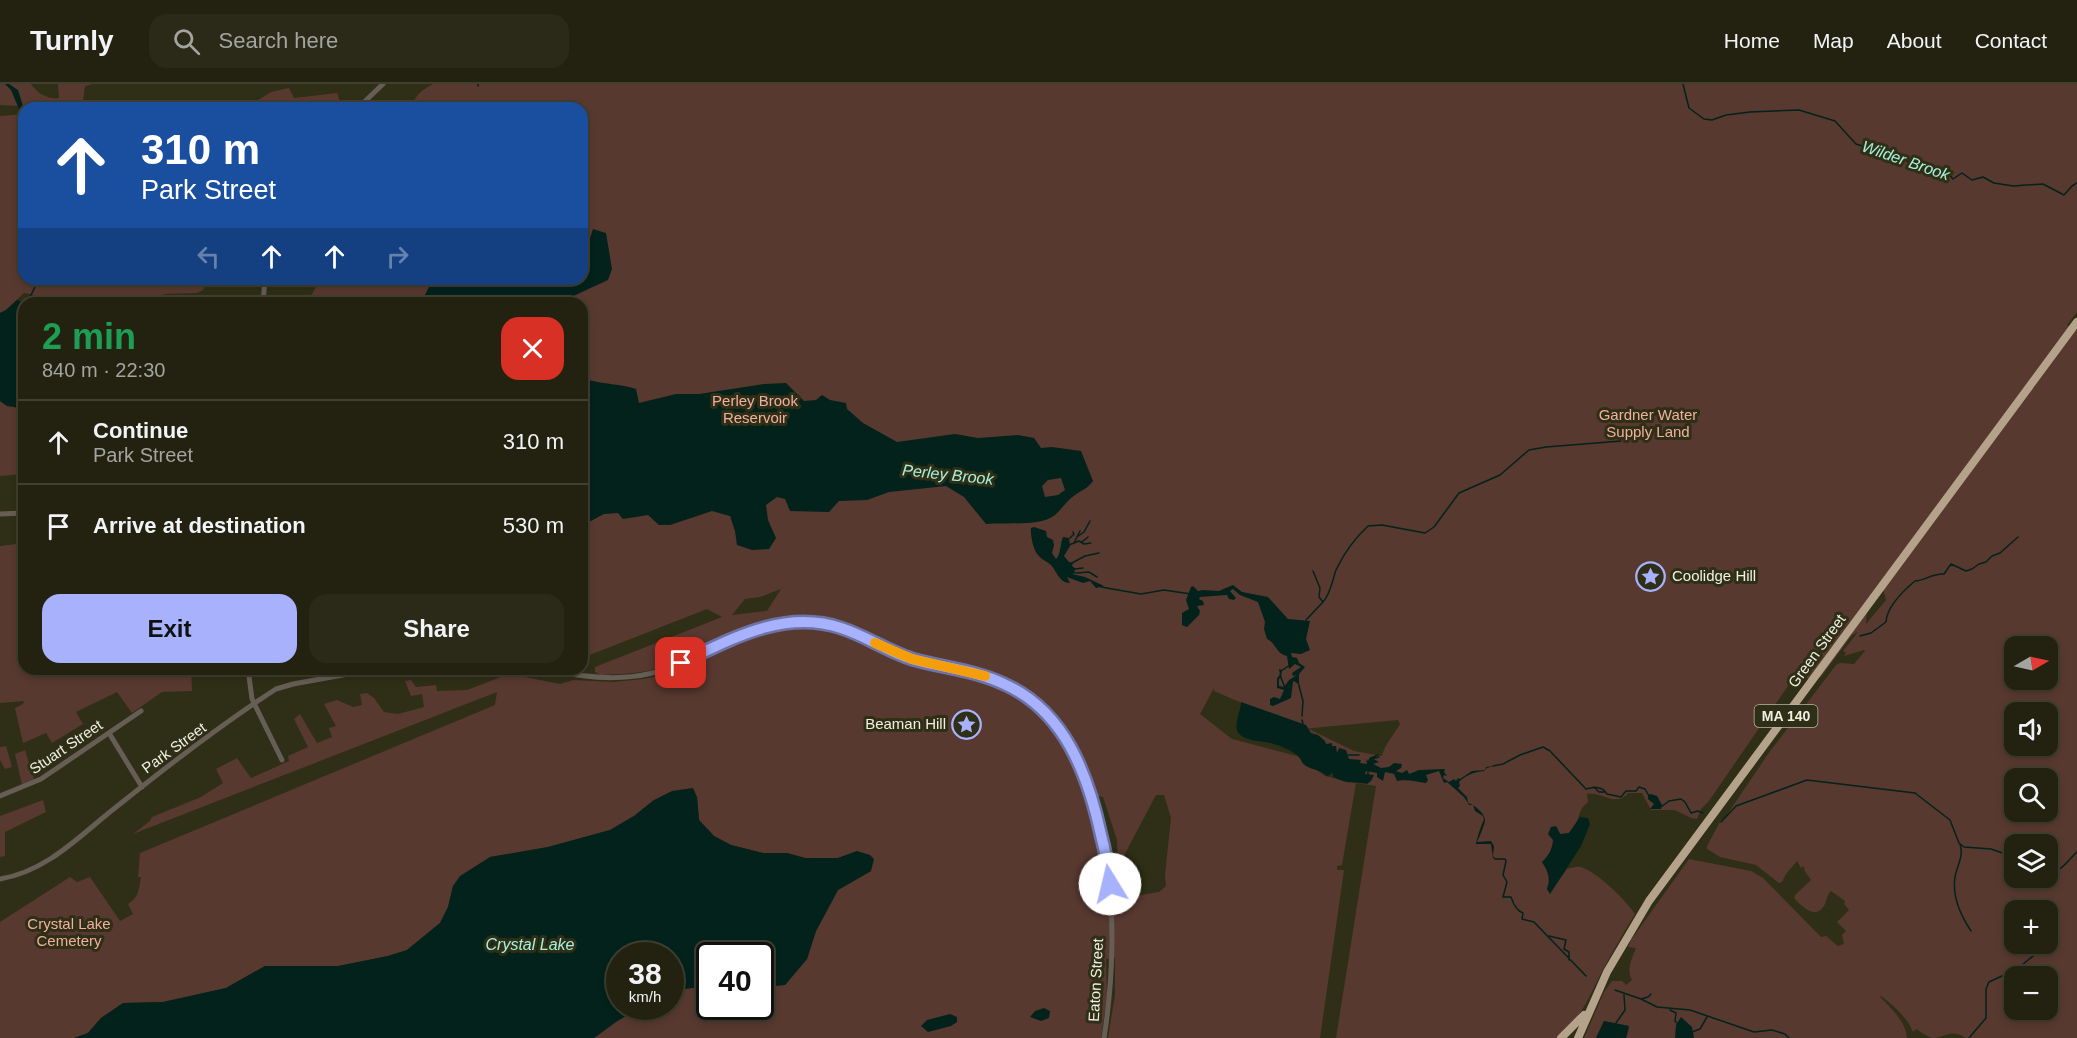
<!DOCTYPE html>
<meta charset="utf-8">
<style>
:root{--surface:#232210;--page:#2b2a19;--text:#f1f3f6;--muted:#a3a49f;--line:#403f30;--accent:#a7b1fc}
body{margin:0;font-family:Arial,sans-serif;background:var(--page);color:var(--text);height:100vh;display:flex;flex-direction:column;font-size:22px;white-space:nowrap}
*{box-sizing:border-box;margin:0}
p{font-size:20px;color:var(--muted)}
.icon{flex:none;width:33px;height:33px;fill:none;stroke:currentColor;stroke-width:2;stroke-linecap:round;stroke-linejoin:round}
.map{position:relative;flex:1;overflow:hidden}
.details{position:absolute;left:18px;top:213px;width:570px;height:378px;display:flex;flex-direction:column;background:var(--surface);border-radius:18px;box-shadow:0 3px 9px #0003,0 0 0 2px var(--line)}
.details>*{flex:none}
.banner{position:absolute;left:18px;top:18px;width:570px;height:183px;border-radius:18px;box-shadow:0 3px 9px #0003,0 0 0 2px var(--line);background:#1a4fa0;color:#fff;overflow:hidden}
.needle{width:39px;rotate:81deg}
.controls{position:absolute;left:2004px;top:552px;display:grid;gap:12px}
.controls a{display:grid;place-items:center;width:54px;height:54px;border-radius:12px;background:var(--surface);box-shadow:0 3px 9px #0003,0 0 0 2px var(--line);font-size:30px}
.speed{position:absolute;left:606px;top:858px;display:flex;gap:12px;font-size:30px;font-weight:700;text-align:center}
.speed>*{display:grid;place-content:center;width:78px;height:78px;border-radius:50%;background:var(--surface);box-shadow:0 3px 9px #0003,0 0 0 2px var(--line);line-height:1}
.speed small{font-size:15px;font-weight:400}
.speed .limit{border:3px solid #111;border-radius:9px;background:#fff;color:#111}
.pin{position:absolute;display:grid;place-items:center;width:51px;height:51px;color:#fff;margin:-26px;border-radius:12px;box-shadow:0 3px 9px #0006}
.me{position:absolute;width:66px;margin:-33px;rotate:351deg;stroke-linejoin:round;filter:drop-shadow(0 0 4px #0008)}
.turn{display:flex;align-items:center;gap:21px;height:126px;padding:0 24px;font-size:27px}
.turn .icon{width:78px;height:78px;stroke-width:2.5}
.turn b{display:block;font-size:42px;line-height:51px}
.lanes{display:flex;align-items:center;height:57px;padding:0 24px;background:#0003;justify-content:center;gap:30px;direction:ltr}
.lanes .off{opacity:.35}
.round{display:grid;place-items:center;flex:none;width:63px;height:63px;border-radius:18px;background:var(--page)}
.headline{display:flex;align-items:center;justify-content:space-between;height:102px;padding:0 24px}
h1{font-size:36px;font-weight:800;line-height:45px;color:#1e9e55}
.primary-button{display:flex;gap:12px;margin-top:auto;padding:12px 24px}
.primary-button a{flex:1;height:69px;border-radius:18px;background:var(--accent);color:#111;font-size:24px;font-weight:800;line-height:69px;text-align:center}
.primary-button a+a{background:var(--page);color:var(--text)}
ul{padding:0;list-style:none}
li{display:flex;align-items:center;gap:18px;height:84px;padding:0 24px;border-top:2px solid var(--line)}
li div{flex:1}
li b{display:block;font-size:22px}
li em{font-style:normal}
header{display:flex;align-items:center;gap:36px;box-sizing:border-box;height:84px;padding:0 30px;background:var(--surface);border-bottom:2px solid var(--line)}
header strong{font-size:28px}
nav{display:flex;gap:33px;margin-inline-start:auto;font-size:21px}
.search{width:420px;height:54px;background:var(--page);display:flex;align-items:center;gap:15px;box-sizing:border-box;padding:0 21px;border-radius:18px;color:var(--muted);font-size:22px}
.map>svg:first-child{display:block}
.green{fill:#583930;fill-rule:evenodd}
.water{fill:#02221b;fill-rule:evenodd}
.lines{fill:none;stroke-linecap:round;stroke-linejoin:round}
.stream{stroke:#02221b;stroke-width:1.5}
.minor{stroke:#665e55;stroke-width:5}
.highway{stroke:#b5a28b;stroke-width:8}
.route-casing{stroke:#6d73a4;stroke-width:15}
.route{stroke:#a7b1fc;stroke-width:10}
.slow{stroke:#f59e0b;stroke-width:10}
.labels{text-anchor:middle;stroke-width:6;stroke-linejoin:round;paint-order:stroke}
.shield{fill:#2f2e16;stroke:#b6b6a4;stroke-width:1.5}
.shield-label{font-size:14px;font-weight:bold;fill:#f0f0e1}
.park-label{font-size:15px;fill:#f1b09d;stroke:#2f2e16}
.poi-label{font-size:15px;fill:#f0f0e1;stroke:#2f2e16;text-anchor:start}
.street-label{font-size:15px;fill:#f0f0e1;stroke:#2f2e16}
.water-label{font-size:16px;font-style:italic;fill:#a5f1dc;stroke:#2f2e16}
</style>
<header>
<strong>Turnly</strong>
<div class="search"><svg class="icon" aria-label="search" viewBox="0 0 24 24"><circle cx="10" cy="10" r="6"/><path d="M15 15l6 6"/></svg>Search here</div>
<nav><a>Home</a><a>Map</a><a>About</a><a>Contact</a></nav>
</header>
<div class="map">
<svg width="2077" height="954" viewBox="0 0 2077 954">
<rect width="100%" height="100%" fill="#2f2e16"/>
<path class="green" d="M0,0H31C38,10 47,15 59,14L58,0H93L85,2L82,24L24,25L21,19H17L18,22L0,21Z
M433,0H2077V228L2067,241L2077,247V954H1966C1951,944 1944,954 1933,954C1927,953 1921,948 1916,945L1913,948C1907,933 1894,922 1881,912L1880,913C1891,924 1906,938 1907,954H1626L1629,944L1628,942L1604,937L1596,954H1584L1604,908L1612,897H1622L1626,901L1632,896C1626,886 1632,874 1636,864L1628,863L1631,856L1689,775L1751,787L1763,794L1821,853L1826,852L1838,862L1844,860L1842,851L1846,847L1837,838L1849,826L1844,820L1845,817L1831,807C1827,811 1827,815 1825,820C1817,837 1802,823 1794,814L1796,810L1811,796L1804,786L1805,785L1803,782L1801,784L1797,777L1786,790L1782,798L1779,799L1756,781L1720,773L1707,765V762L1721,736L1724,735L1768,670L1836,581L1840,579L1854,580L1865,567L1864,566L1844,572L1846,569L1843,567L1858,548L1852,551L1821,593L1792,596L1709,717L1701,725L1697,735L1691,734L1675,726H1651L1642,709H1628C1616,724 1602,707 1587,710L1588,718C1586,720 1582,723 1581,726C1577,736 1576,748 1563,751L1560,750L1557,743C1554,756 1553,770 1542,778C1548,787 1551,794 1547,805L1550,809L1567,785C1571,784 1577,782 1581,783C1597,788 1626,816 1635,830C1624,848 1614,865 1604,884C1588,914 1584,930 1558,954H1336L1376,702L1356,699L1342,781L1337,782V786H1344L1320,954H1108L1115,911V874L1106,875L1107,913L1101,954H594L616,937L641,923L670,922L671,910L684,905L709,902L710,922H760L761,903L785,901L807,875L816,847L838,806L871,787L857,767L838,774H805L787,769H763L731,761L714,752L699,736L697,713L654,716L634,732L610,746L548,763L490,773L453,802L448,823L440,839L407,866L388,872L338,882H265L226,904L163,918L123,919L101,934L88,949L74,954H0V838L70,793L77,798L90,793L120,837L133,830L128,820C139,814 139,804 141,793H138L140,769L495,621L497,608L133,750L150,737L152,733L201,713L223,699L216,685L237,674L251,694L289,677L288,672L308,663L294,635L300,630L317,659L332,653L329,644L336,642L324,620L337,616L353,623L362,621L360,610L367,609L374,614L384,628L398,630L424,623L422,610L411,612L405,597L411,596L416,603L436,601L437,607L467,606L506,591L505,585L535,587L525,593L560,600L573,596L613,598L644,595L663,591L753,549L758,542C739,542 694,571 674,579C651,589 625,590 601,591L595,588V583L722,533L707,525L582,574V219H307L318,199L322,195H582V24H411C415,11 422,6 433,0ZM1882,502L1886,516L1866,540L1867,521ZM781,505L767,527L732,531L745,515L760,513ZM2014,562H2048V596H2014ZM1214,604V607L1302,645L1398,636L1400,640C1394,651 1384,661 1382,672L1354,667L1309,645L1306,658L1364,683L1371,680L1376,681L1360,689L1355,699L1325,692L1297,672L1232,655L1200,630ZM1011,611C1020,614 1031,616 1038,621C1068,644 1085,678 1098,712L1103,713L1117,756L1118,783L1156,711H1164L1171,734L1165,791L1166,802L1159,808L1129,813L1126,821L1108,823V792L1086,702L1076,677L1064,656L1045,634ZM2014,628H2048V662H2014ZM2014,694H2048V728H2014ZM2014,760H2048V794H2014ZM2014,826H2048V860H2014ZM2014,892H2048V926H2014Z
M289,4L294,14L337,9L342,24H336L334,19L303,24H245L271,8Z
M24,30V195H208L203,206L197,209L164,210L157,219H37L34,211L24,209L6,226L0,229V32Z
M0,317L7,322L15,323L24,331V390L0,392Z
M16,460L17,467L24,469V585H191L192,607L162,608L132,629L117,608L76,628L83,640L52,659L46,649L23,659L15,624L23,620L24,617L0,619V462Z
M6,662L12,683L5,685L0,676V663Z
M25,666L34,695L22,701L15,670Z
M43,716L46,728L5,748V772L0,773V732Z"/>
<path class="water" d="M5,0H9L18,6L24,25V37L11,6Z
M593,145L606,149L612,185L608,196L569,214L565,219H451L444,212L441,214L442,219H414L424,213L433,195H582V160H588Z
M17,216L24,219V331L15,323L7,322L0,317V229L6,226Z
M582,281L588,296C604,300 620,300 636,305L639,319L676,310H699L764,300L786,299L804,317L816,316L822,311L830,316L846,319L847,325L863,339L897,358L955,350L978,354L1018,351L1034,354L1041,364L1052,363L1081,367L1093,397C1087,405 1082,406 1075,411C1067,416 1062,425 1055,431C1040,443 1005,438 986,440L964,413L946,402L889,408L867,416L839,417L829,428L790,427L785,415L777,413L766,421L768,436L776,454L769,465L752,466L737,461L735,447L730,432L712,427L670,441H659L648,431L623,435L618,429L604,430L587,439L582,440ZM1061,394L1065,406L1058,411L1045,413L1042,402L1048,396Z
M1034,443L1046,447L1047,453L1053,456L1054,461L1052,469L1056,475C1061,470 1060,460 1063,453L1069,454L1070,462L1064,472L1069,478L1073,479L1072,482L1076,485L1074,487L1076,489L1072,490L1085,493L1104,502L1096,504L1090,497L1083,499L1067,493L1070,499C1059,499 1057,487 1050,480C1046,477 1041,475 1038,471C1033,466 1030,449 1031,444Z
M1233,501L1242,508L1268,513L1288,535L1310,537L1306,555L1310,566L1301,570L1291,569L1292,573L1297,574L1299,579L1305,583L1299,590V600L1293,597L1291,614L1273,622L1270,621V615L1274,613L1280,615L1284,606L1277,604V594L1280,591L1279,585L1282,586L1281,594L1279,595V602L1284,603L1289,596L1297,591L1293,592L1292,589L1301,583L1295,580L1289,585L1287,572C1276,570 1276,559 1267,555L1264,545L1265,538L1258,518L1240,511L1233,505L1230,507L1236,514L1234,516L1229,515L1227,511L1200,513L1199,515L1203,517L1204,521L1197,522L1200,527L1199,531L1187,543L1182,541V529L1189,525L1186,516L1191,503L1193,502L1198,507L1203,506L1219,507Z
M1241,618L1306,641L1311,649L1318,651L1325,657L1326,660L1332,659V662H1336L1337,669L1339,664L1346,666L1349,675L1361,676L1360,679L1367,680L1366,675L1368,677L1370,673L1379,678L1373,680L1381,684L1389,683L1394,679L1402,680L1401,684L1396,687L1402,689L1407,686L1409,690L1419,686L1445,685L1444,688L1447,692L1444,691L1443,694L1449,698L1454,695L1456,697L1458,694L1460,695L1472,687L1485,686L1486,683L1494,682L1487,684L1484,687C1474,688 1466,691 1459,698L1460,702L1458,704L1467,713L1468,719C1473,720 1485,729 1485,736C1485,740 1479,754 1477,758L1491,757L1494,762L1493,772L1496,775L1493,774L1491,760H1476C1476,758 1482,738 1484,736L1483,732L1475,727L1473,721H1469L1464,713L1447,698L1444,699L1439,687L1426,691L1428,696L1426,699C1417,698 1406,695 1397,697L1394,690L1385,688L1383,697L1377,693V689L1366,687L1365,690L1374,691L1371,697L1367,700C1352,697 1349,701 1333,693V689L1327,692C1321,686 1313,686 1306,682C1301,679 1301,674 1297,671C1291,666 1278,661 1271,659C1262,657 1240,657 1237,646C1235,636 1241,627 1241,618Z
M693,704L697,713L699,736L714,752L731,761L763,769H787L805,774H838L857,767L870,771L874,775L871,787L838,806L816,847L807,875L785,901L761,903L760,872H710L709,902L684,905L671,910L670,872H620V922L641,923L616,938L594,954H74L88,949L101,934L123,919L163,918L226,904L265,882H338L388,872L407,866L440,839L448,823L453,802L460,792L490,773L548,763L610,746L634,732L654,716L672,707Z
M1651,710L1657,712L1662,721L1661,725H1650L1654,720L1648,715V711Z
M1580,733L1588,734L1590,740L1581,762L1550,810L1547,805C1551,794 1548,787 1542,778C1549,771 1552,766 1553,756L1548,750L1551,743L1556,742L1560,750L1569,749Z
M1044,924L1050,927L1049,934L1041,937L1030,933L1035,927Z
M950,930L957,933V938L951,942L928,948L921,942L927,936Z
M1681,933L1692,943L1694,954H1675L1676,941Z
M1604,937L1629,942L1626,954H1596Z"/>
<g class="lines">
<path class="stream" d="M1683,0L1689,24L1704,35L1712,36L1726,31L1750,28L1799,26L1835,37L1856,60L1944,89H1948L1953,95L1962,89L1972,96L1983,93L1994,99L2013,102L2043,100L2064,111L2072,102L2077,99
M478,2V0
M27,219L38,197L41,195
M1077,453L1084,448L1090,437
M1070,454L1074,450L1073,448
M1082,458L1088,453
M1074,459L1080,447
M1069,461L1079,457L1084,460L1091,459
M1072,479L1085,472L1099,469
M1075,485L1083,484
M1076,489L1089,488L1097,493
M1101,503L1141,510L1164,506L1191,510
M1323,518C1331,509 1332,497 1336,486C1344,469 1354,455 1368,442L1382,441L1425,449L1434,443L1459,409L1500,391L1529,366L1546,363L1621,357
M1306,536L1323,518L1319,513L1320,504L1313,487
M1860,552L1871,549L1886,538C1887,522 1903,507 1915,497C1925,497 1932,489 1944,490L1951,480L1966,487L1972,485L1979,480L1986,478L1992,472L2000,469L2018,453
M1281,587L1290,581
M1280,591L1285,604
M1298,598L1303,617L1302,632
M1302,636L1303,640
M1348,671H1359
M1371,674L1378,671
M1372,675L1379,673
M1493,682L1503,680L1520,671L1543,663L1550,667L1586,705C1595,703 1602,702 1607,710L1621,713L1626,707H1636L1639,703L1645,705L1649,712
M1368,691V687
M1594,703L1599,708H1605
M1661,723L1669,717L1681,715L1685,718L1691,729L1698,727L1703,729
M1721,738L1736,722L1807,696L1915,709L1950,736L1959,759L1964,763L1991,765L2014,773
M1960,760C1964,773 1957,781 1955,793C1952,812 1961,832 1971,847
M1495,775H1505L1506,777L1503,791L1507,798L1503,813H1511C1513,819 1517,827 1523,829L1522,835L1534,838L1586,892
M2048,785L2055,788C2065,783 2069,775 2077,768
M1549,852L1566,856L1564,865L1569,868V876
M1615,906L1641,915L1657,923L1690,926L1754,948L1772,946L1785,950L1789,954
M1641,915L1648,913L1651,910
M1670,926L1676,929L1675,937L1678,940
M1616,939L1625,926L1624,911
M1692,948L1700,945L1707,933
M1969,954L1986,934V905L1989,898L2017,885L2043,864L2056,857"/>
<path class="minor" d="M358,24L383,0
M263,219L265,195
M0,430L24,429
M248,585L252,615L282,676
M544,585C590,595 637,600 681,579C714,564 745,544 782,540C804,537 827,538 848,547C870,555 888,568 910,574C945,585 983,586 1014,605C1119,669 1121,846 1104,954
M109,649L142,703
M0,712L41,695L141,627
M0,795C49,787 82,749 120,720C170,680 222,640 276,605L293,600L376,585"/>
<path class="highway" d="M1561,954L1584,931
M1578,954L1607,888L1649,817L2077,238"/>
</g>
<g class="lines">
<defs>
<path id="route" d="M681,579C731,555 784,525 841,544C866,552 887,567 912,575C943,584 975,586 1004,600C1065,627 1088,691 1101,751C1105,767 1109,783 1110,800"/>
</defs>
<use href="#route" class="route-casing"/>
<use href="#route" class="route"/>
<path class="slow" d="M875,559L912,575L985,592"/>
</g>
<defs>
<symbol id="sight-ring" viewBox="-11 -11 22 22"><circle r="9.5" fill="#2f2e16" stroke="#a7b1fc" stroke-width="1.5"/><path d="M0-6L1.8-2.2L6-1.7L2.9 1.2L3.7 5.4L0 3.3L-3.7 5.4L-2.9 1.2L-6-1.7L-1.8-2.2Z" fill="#a7b1fc"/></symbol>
</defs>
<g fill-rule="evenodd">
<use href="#sight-ring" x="1634" y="476" width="33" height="33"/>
<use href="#sight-ring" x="950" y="624" width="33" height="33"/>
</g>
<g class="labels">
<rect class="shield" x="1754.5" y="621" width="63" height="22" rx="4.5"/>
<g class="shield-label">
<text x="1786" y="637">MA 140</text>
</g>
<g class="park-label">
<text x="755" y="322">Perley Brook<tspan x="755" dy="17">Reservoir</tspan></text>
<text x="1648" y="336">Gardner Water<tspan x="1648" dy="17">Supply Land</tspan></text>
<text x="69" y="845">Crystal Lake<tspan x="69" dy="17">Cemetery</tspan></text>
</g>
<g class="poi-label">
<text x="1672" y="497">Coolidge Hill</text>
<text x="946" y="645" text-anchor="end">Beaman Hill</text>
</g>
<g class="street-label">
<text transform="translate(1817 567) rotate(-54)" y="5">Green Street</text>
<text transform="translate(66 663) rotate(-34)" y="5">Stuart Street</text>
<text transform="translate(174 664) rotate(-36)" y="5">Park Street</text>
<text transform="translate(1096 896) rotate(-87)" y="5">Eaton Street</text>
</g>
<g class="water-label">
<text transform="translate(1906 76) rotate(19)" y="6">Wilder Brook</text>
<text transform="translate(948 390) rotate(6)" y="6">Perley Brook</text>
<text x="530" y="866">Crystal Lake</text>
</g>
</g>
</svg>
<div class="controls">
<a><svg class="needle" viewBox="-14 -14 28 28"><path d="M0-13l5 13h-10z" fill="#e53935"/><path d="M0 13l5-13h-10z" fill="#a3a49f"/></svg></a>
<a><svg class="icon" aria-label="sound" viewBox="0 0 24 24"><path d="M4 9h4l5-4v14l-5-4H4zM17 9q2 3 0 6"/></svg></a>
<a><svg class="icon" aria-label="search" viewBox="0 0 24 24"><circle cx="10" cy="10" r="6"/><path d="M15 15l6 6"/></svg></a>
<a><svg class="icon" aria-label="layers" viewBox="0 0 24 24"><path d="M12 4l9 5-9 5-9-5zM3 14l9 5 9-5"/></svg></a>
<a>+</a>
<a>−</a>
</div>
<div class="speed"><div>38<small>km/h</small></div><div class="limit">40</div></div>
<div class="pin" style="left:681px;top:579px;background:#d93025"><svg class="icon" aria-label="arrive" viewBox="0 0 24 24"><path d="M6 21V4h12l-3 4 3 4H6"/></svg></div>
<svg class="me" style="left:1110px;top:800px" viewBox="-20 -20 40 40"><circle r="19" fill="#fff"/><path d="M0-13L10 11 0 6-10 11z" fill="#a7b1fc"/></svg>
<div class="banner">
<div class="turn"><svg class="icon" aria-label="ahead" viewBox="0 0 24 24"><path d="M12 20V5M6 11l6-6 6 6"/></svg><div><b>310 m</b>Park Street</div></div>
<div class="lanes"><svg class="icon off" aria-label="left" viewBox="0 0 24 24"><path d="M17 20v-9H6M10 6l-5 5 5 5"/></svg><svg class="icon" aria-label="ahead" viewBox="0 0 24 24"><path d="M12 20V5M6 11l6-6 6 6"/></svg><svg class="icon" aria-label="ahead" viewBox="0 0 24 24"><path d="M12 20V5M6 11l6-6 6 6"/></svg><svg class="icon off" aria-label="right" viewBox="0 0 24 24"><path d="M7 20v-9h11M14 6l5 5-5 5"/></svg></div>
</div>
<section class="details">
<div class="headline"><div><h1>2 min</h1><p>840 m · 22:30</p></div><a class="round" style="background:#d93025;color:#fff"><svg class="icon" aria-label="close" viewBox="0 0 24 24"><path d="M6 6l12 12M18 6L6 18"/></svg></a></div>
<ul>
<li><svg class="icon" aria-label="ahead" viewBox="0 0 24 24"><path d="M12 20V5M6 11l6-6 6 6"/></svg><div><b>Continue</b><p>Park Street</p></div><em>310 m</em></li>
<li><svg class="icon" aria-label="arrive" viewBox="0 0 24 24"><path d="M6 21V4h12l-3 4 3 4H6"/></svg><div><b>Arrive at destination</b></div><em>530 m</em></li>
</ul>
<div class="primary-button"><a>Exit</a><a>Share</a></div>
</section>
</div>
